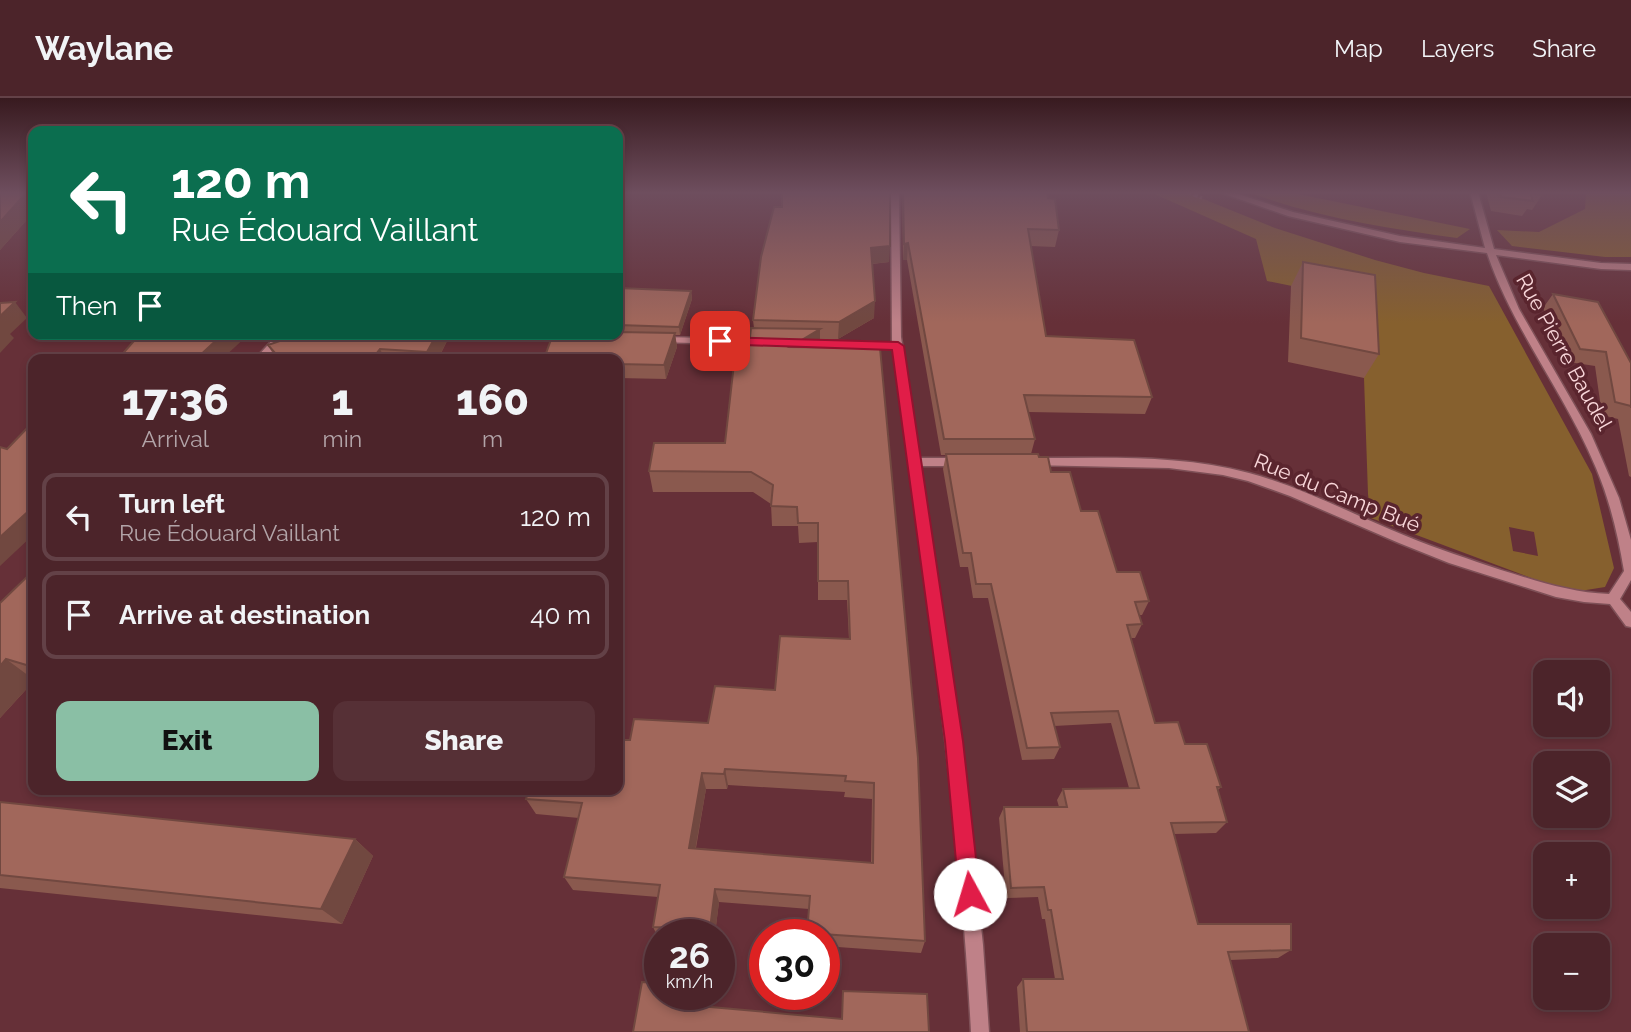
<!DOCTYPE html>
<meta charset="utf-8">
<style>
:root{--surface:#4c242a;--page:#563036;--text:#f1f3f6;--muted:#b2a4a8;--line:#634147;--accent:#8abfa5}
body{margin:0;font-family:Raleway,sans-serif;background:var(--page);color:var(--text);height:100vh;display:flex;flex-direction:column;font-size:26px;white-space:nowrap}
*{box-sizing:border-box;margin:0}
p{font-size:23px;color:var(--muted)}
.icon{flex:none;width:38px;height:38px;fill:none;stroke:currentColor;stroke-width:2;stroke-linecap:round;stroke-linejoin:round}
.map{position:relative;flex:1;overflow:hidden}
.sheet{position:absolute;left:28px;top:256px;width:595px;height:441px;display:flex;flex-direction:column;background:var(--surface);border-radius:14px;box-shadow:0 4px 10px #0003,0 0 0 2px var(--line)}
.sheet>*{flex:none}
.top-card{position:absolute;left:28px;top:28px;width:595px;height:214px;border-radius:14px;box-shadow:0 4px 10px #0003,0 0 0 2px var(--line);background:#0b6e4f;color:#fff;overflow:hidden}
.buttons{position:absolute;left:1533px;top:562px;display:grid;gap:14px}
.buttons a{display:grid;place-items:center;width:77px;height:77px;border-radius:14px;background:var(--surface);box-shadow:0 4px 10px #0003,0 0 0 2px var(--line);font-size:35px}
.speed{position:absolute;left:644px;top:821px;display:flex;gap:14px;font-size:35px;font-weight:700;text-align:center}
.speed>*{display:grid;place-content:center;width:91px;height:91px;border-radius:50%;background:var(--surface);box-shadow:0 4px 10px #0003,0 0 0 2px var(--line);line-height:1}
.speed small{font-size:18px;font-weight:400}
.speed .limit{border:10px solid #d22;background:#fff;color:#111}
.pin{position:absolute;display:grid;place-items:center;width:60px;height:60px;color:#fff;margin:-30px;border-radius:14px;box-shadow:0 4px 10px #0006}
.me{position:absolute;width:77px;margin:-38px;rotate:354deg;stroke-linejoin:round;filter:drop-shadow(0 0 5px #0008)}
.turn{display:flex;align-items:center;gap:24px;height:147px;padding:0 28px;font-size:32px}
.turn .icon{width:91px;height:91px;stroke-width:2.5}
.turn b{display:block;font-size:49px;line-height:60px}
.then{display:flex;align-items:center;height:66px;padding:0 28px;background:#0003;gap:14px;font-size:26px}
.eta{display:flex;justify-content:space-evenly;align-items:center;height:119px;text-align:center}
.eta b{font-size:42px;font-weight:800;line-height:49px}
.button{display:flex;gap:14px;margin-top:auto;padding:14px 28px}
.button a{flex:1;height:80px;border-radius:14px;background:var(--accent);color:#111;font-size:28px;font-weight:800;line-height:80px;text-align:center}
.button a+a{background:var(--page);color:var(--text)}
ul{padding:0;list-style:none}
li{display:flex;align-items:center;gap:21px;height:88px;margin:0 14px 10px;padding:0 14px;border:4px solid var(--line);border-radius:14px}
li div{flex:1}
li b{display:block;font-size:26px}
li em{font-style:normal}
header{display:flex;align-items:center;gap:42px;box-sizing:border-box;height:98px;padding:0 35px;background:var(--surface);border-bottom:2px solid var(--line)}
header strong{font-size:33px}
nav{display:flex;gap:38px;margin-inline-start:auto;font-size:24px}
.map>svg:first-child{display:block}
.green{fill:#86602e;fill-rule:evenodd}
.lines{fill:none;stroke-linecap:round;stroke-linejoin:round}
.minor-casing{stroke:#7e5057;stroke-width:3}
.path{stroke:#a6797f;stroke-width:3.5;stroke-dasharray:4.5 2.5;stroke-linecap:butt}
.minor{fill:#bf8188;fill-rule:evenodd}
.wall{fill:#8a594e;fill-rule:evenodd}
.shaded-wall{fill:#714840}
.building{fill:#a1675b;stroke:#714840;stroke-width:2;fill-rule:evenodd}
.route{fill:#e11d48;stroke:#92132f;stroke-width:2}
.labels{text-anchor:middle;stroke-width:7;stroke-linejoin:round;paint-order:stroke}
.street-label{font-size:21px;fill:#f9d7da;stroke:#5a252e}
</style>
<header>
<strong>Waylane</strong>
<nav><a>Map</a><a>Layers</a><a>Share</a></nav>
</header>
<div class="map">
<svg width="1631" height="934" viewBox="0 0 1631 934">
<rect width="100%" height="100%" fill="#663038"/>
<path class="green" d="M1150,94H1186L1275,130L1375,162L1424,175L1489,188L1592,376L1614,470L1605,489L1580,493L1542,484L1371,420L1368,396L1364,280L1292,188L1267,183L1256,141ZM1509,429L1534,434L1538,458L1513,453Z
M1248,94H1288L1470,131L1457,140C1386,130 1315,119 1248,94Z
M1586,94H1631V159H1605L1512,148L1497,132L1539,134L1585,111Z"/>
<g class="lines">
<defs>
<path id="minor" d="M891,94H899L901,239L919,360H958L964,364L958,368H920L961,643L983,847L989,934H971C959,705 924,478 893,251L804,248L799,245L804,242L892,245Z
M1219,94H1232L1293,114L1400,138L1485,150L1470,94H1478L1494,151L1601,165L1631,166V172L1601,171L1496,157L1519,211L1591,336L1619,400L1631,442V482L1620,501L1631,514V529L1626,528L1610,506L1584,504L1556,499L1449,465L1399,445L1290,398L1248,383L1223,377L1169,370L1029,367L1027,364L1033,360C1105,360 1179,356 1249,375C1304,390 1354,417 1406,438C1437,451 1469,461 1501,472C1537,483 1572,495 1609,496L1624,473C1618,437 1610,403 1596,370C1565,295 1513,232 1487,155L1400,144L1288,118Z
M278,236H289L266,261H255Z
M425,236L568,237L573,240L568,243L429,240L426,239Z
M660,239L764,241L769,244L764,247L657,244L655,242Z"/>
</defs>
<use href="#minor" class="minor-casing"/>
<path class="path" d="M1187,94L1202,100"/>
<use href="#minor" class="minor"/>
</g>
<path class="wall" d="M0,94H33V115L0,152Z
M902,94H1047L1048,100L1059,132L1055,149L1030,148L1046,238L1152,299L1145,316L1028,314L1035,341L1031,356L1039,359L1081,413L1117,474L1149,503L1142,517H1139L1142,526L1135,540H1131L1155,625L1185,646L1221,689L1218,692L1227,724L1216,735L1174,736L1198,826L1291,852L1278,860L1230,862L1249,934H1020L1017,889L1023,881H1055L1045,821H1042L1038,799L1006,800L999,720L1004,709H1059L1057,702L1063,691L1129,690L1111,625L1054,628L1060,649L1054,661L1022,662L988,500H973L968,469H960L943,371L946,357H941L907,162H903Z
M1486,94H1542V97L1532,112L1527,111L1522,118L1491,113Z
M761,159L889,164L872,166L874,220L838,241H820V249L925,843L921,855L824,848V836H807L809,811L719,804L715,836H660V841H659L653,829L658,799L573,792L564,779L579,720L536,716L526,701L630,642L708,625L775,592L849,541L847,502H818V444L799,445L798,428H772L771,406L753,394H653L649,373L725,345L754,230L753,222ZM728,687L845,694L844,699L872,701L871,765L696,750L706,691H727Z
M1303,164L1379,256L1364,280L1288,264L1291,188Z
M618,190L691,193L692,201L680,237H675L677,249L666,281L618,280Z
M1553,196L1631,265V379L1629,378L1618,321L1602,317L1595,268L1569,264L1543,210Z
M300,236H444L447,243L438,261H269L273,256L268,247Z
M33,473V584L0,620V505Z
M0,704L355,741L373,758L342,826L0,790Z"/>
<path class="shaded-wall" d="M27,94L33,103V115L0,152V124Z
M908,145L907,162H903L904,146Z
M890,148L889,164L870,166L871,150Z
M691,193L692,201L680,237L679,229Z
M875,203L874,220L838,241L839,224Z
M15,204L27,220L10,236L14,240L0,255V218Z
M820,231V252L790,249Z
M675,235L677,249L666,281L664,267Z
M223,236H249L222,261H196Z
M437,236H444L447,243L438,261H430L427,254Z
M380,251L385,261H379L376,256Z
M371,255L374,261H366Z
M33,409V437L0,468V439Z
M6,561L33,581V584L0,620V568Z
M725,671L728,687L727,691L724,676Z
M702,675L706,691L693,764L689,750Z
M355,741L373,758L342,826L321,811Z
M715,791L719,804L715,836H712L710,831Z
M702,896H707L708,898L705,919L700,908Z"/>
<path class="building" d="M0,94H27L0,124Z
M782,94H890V148L871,150L875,203L839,224L753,222L761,159L774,109H782Z
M903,94H1047L1048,100L1055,101L1059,132L1028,131L1046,238L1134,242L1152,299L1024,297L1035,341H944L908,145L904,146Z
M1500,94H1542V97L1530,95L1533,103L1501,99Z
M1303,164L1375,177L1379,256L1301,240Z
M618,190L691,193L679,229L618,227Z
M1553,196L1598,204L1631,265V310V308L1615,304L1606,254L1580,251Z
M15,204L0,218V205Z
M751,230L820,231L790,249L880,250L918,660L925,843L807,835L810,798L715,791L710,831L653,829L660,787L564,779L582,705L526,701L529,691H618V642H630L634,621L708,625L715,588L775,592L780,538L850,541L848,483H818V425H798L797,409L771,408L773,387L751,374L649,373L654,345H725L736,248H749ZM725,671L846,678L845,683L874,685L873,765L689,750L702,675L724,676Z
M618,234L675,235L664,267L618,266V261H544L553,236H618Z
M140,236H223L196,261H118Z
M300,236H437L427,254L380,251L376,256L371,255L366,261H269L275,255L268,247Z
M33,324V409L0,439V349L7,351Z
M946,356H1038L1039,359H1048L1051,374H1070L1081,413H1098L1117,474H1140L1149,503L1135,504L1142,526L1127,527L1155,625L1178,624L1185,646H1207L1221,689H1217L1227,724L1171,725L1198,826H1291V852L1228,854L1249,934H1027L1023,881H1063L1051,812H1048L1044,789L1011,790L1004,709H1067L1063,691L1139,690L1118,613L1051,615L1060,649L1027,650L991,486H976L971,455H963Z
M33,473V569L6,561L0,568V505Z
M0,704L355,741L321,811L0,777Z
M642,884L660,885V896H702L700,908L842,921L843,893L927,896L929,934H633Z"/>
<linearGradient id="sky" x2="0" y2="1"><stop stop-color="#381a1f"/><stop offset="0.42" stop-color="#6e4e5e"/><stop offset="1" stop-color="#6e4e5e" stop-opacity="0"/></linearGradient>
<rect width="1631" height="225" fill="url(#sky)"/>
<path class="route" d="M720,239L898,244L904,248L963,643L980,796L977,803L970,806L962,803L959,796L945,643L892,252L716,246V240Z"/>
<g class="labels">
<g class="street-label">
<text transform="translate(1564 254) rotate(61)" y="7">Rue Pierre Baudel</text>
<text transform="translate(1337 395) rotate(22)" y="7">Rue du Camp Bué</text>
</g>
</g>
</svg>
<div class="buttons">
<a><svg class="icon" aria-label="sound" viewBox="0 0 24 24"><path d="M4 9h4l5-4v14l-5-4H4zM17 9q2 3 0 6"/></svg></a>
<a><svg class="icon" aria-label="layers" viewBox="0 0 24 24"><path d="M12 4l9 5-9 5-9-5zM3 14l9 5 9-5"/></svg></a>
<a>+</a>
<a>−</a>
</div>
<div class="speed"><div>26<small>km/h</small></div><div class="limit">30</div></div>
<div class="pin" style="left:720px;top:243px;background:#d93025"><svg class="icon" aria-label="arrive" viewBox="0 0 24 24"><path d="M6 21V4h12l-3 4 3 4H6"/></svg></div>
<svg class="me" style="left:970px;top:796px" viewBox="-20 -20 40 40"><circle r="19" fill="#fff"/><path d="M0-13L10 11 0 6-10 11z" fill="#e11d48"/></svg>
<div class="top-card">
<div class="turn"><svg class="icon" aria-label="left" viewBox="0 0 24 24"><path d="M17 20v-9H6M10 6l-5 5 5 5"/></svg><div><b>120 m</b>Rue Édouard Vaillant</div></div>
<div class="then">Then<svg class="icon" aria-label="arrive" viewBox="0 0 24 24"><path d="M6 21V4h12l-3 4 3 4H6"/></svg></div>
</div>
<section class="sheet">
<div class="eta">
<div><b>17:36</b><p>Arrival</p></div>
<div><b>1</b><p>min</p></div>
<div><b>160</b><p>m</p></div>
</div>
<ul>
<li><svg class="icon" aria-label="left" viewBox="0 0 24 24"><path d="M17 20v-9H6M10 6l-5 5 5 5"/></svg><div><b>Turn left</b><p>Rue Édouard Vaillant</p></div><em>120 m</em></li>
<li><svg class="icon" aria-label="arrive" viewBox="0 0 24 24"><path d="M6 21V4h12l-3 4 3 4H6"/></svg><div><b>Arrive at destination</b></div><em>40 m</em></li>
</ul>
<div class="button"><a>Exit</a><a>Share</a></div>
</section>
</div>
